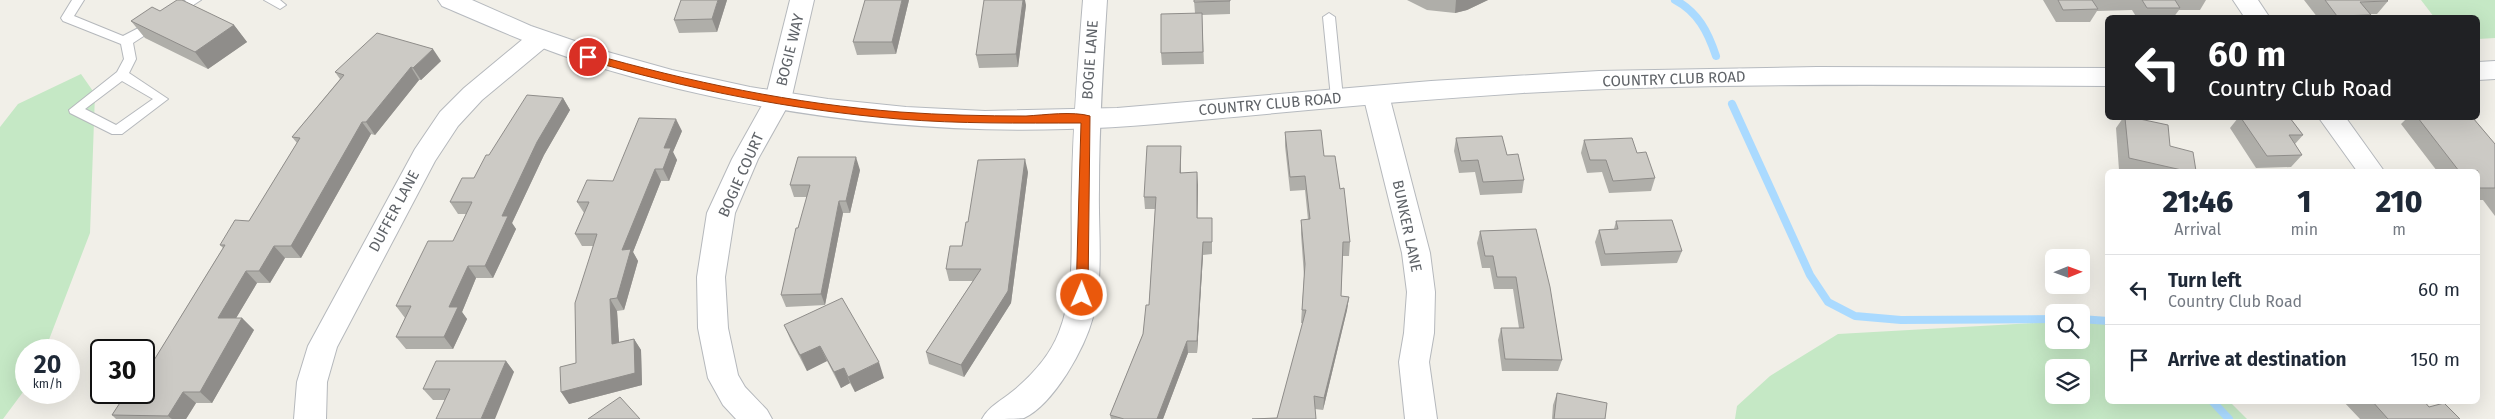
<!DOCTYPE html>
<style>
:root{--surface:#fff;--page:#f2f2f3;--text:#1f2937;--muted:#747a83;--line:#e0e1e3}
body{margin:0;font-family:"Fira Sans",sans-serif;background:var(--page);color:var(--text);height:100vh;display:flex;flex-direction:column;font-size:19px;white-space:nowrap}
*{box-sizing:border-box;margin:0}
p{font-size:16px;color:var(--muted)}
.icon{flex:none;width:28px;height:28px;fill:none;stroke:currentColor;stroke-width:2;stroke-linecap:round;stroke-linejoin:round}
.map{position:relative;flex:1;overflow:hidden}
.drawer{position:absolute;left:2105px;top:169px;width:375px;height:235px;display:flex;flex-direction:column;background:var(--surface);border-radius:8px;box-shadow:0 5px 20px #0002}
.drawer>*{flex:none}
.guide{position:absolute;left:2105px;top:15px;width:375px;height:105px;border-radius:8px;box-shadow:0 5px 20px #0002;background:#202124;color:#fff;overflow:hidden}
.needle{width:32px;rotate:89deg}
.tools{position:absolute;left:2045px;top:249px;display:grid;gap:10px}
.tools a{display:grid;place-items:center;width:45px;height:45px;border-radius:8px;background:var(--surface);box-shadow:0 5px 20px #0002;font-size:25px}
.speed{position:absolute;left:15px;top:339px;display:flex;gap:10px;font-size:25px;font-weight:700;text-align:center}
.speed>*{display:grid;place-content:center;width:65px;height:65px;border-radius:50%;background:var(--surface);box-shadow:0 5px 20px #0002;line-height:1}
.speed small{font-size:12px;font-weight:400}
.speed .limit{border:2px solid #111;border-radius:8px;background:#fff;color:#111}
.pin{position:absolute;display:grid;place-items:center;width:42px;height:42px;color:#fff;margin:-21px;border:2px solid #fff;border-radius:50%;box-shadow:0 1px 5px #0007}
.me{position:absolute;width:55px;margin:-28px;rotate:1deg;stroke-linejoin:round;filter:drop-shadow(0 0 4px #0008)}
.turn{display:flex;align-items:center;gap:18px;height:105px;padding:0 20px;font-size:22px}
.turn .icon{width:65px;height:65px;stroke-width:2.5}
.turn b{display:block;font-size:35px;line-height:42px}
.eta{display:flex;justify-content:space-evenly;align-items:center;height:85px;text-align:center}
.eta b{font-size:30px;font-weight:800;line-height:35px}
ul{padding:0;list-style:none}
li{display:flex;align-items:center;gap:15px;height:70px;padding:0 20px;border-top:1px solid var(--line)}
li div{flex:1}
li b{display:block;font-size:19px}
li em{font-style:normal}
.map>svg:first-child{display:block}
.green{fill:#c5e8c5;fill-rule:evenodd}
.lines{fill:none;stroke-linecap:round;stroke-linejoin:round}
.stream{stroke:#aadaff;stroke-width:8}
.lane-casing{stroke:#b5b8bc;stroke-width:2}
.street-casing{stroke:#b5b8bc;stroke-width:2}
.secondary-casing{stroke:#b6babf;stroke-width:2}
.lane{fill:#fff;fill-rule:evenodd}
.street{fill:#fff;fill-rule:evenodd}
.secondary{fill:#fff;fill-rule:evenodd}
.wall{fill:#afaea9}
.shaded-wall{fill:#8f8d8a}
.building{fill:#cccac5;stroke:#8f8d8a}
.route{fill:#ea580c;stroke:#983908}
.labels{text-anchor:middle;stroke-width:5;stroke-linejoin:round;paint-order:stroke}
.street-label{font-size:15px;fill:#5f6368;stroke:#fff}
</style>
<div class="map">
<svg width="2495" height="419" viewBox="0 0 2495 419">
<rect width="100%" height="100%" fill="#f1efe8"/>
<path class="green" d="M2421,0H2495V38L2478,39V18L2434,17Z
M81,74L95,94L90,233L45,350H26V388L3,419H0V127L18,104Z
M2107,319L2108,401H2229L2247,419H1735L1737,406L1770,376L1838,334L2054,322V340H2081V320ZM2054,368H2081V395H2054Z"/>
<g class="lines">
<path class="stream" d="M1675,0C1698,12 1708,32 1716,56
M1732,104L1810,275L1828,302L1855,316L1901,320L2054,319
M2081,319L2108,321
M2212,401L2229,419"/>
<defs>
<path id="lane" d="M72,0H84L74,16L123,36L152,21L156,20L162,24L133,43L136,59L129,73L168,99L122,134H112L70,113L69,110L117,72L124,59L121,44L63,21L61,18ZM122,81L153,99L116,125L85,109Z
M186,0H201L178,15H170L168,12Z
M264,0H280L286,5L280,9Z
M1329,13L1335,17L1343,98L1337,103L1331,98L1323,17Z"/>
<path id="street" d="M790,0H814L791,100L758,159L735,213L725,277L728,328L738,375L745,387L767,410L772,419H736L723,405L708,378L698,328L697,277L707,213L732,159L765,100Z
M1083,0H1107C1103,63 1099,126 1099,189C1098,231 1104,276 1093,317C1085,348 1054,404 1024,418C1016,419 992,419 982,419C989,406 1001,401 1013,391C1031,376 1050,356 1059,332C1077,287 1070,234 1072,186C1073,124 1078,62 1083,0Z
M2233,0H2258L2270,18H2245Z
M538,32L547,34L550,40L547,46L482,100L458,126L435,161L337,347L327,382L326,419H294L297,382L308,346L415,149L440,112L464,88L529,34Z
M1376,86L1385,89L1389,95L1430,253L1435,292L1434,333L1429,362L1437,419H1405L1399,362L1404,333L1407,292L1402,253L1363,95L1367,89Z
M2319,118H2346L2384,171H2357Z"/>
<path id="secondary" d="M438,0H472L531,26L604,51L672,70L750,87L828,99L906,107L985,111L1117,108L1431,81L1599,71L1817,67L2108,68V86C1913,85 1718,82 1523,93C1430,99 1337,107 1245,116C1186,121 1127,128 1067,129C906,134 745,112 591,65C540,49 491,27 442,6Z
M2495,61V79L2478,80V62Z"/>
</defs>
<use href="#lane" class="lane-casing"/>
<use href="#street" class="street-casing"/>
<use href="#secondary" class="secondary-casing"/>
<use href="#lane" class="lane"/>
<use href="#street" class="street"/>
<use href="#secondary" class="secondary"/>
</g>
<path class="wall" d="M727,0L717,32L679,33L674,20Z
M909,0L896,54L857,55L853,42Z
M1194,0H1230V14L1202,15L1204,64L1162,65L1161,53L1195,13Z
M1407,0H1488L1467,10L1455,13L1427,10Z
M2043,0H2206L2200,10H2179L2173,18H2137L2132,10L2097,11L2090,22H2056Z
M2304,0H2387L2388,1L2377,14H2371L2369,18H2318Z
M1026,5L1018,67L979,68L976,55Z
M131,21L234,25L247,42L208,69L145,38Z
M441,61L421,80H419L375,135L371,134L301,258H285L270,283H257L236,318H242L254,330L212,403H196L186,419H116L112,415L151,365L223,248L220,245L249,221L297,143L292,137L340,79L335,72Z
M563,98L570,110L544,155L512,223L516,229L493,278H476L462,312L467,319L453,349H406L396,337L405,318L396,306L453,241L466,214H458L450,202L474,178L489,155Z
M2123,118H2135L2170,146L2196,171H2123L2119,170L2116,128Z
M2238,118H2290L2303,135L2295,144L2302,155L2291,167L2256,168L2230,128Z
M2407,118H2473L2495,144V216L2483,200H2478V171H2437L2401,124Z
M682,131L673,152L677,160L669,181H661L633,252L638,261L624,310L617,311L619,342L634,339L641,350L642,385L569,404L576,363L593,246H582L575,234L584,213L577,202L613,181Z
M1285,132L1324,156L1340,189L1350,242L1349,256H1343L1341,296L1349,297L1347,310L1323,410L1315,409L1277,418L1303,323H1301L1304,276L1301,234V220H1308L1305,190L1290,191L1285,146Z
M1456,138L1507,155L1524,180L1522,193L1480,195L1475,172L1459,173L1454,151Z
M1584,140L1637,153L1655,178L1651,191L1609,193L1602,172L1587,173L1581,153Z
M1181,146V173L1198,185L1197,218H1212V254L1203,255L1197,353H1188L1163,419H1111L1110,415L1143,334L1149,305L1155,209H1145L1144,197Z
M860,170L850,213H843L825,305L786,307L781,295L807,197H794L790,185Z
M1028,172L1011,303L964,377L929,364L926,352L973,281H949L946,269L962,246L968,222Z
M1616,221L1682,251L1677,263L1601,266L1595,242L1599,230L1614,229Z
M1536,229L1562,360L1558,371H1502L1498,340L1501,328H1519L1513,289H1494L1490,268H1482L1477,243L1480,231Z
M784,325L884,378L855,392L850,383L841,388L827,361L807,371L791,341Z
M506,361L514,372L445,400H433L423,389Z
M1557,393L1605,419H1552L1553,405Z
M2343,401H2424L2429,407L2460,419H2360Z"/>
<path class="shaded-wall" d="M718,0H727L717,32L712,19Z
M902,0H909L896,54L892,42Z
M1023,0H1025L1026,5L1018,67L1016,54Z
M1456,0H1488L1467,10L1455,13Z
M234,25L247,42L208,69L195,52Z
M433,49L441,61L421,80L413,68Z
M411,67L419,80L375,135L366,122Z
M563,98L570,110L544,155L512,223L516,229L493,278L485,266L502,216L537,142Z
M676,119L682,131L673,152L677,160L669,181L663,169L664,148Z
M362,122L371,134L301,258L291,246Z
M1181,146V185L1180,173Z
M856,157L860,170L850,213L846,201Z
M1025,159L1028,172L1011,303L964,377L961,365Z
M655,169L661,181L633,252L638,261L624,310L617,298L622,250Z
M1197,172L1198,185L1197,231Z
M839,201L843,213L825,305L821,294Z
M1203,242V255L1197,353V341Z
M274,246L285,258L270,283L259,271Z
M468,266L476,278L462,312L467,319L453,349L444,337L449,307Z
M246,271L257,283L229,330L218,318Z
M1349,297L1347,310L1323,410L1324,398Z
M610,299L617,311L620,356L612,344Z
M242,318L254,330L212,403L200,392Z
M634,339L641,350L642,385L569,404L561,392Z
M1187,341L1188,353L1163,419H1157Z
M820,346L827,361L807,371L800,355Z
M506,361L514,372L495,419H481Z
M879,362L884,378L855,392L848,377Z
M844,368L850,383L841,388L834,372Z
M183,392L196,403L186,419H172L168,416Z"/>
<path class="building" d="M177,0H182L234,25L195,52L131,21L152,7L160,11Z
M681,0H718L712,19L674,20Z
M865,0H902L892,42H853Z
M984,0H1023L1016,54L976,55Z
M1194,0H1230V1L1194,2Z
M2058,0H2092L2098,9L2063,10Z
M2142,0H2175L2180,8H2147Z
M2325,0H2387L2388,1L2360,2L2371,15L2337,16Z
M1202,13L1203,52L1161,53V14Z
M377,33L433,49L413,68L411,67L366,122H362L291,246H274L259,271H246L218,318H242L200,392H183L168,416L112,415L127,392H144V365H151L225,245H220L235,220L249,221L300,138L292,137L344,75L335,72Z
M527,95L563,98L537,142L502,216H508L485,266H468L449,307H458L444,337H396L411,306H396L428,241H453L472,202H450L462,178H474L486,155H489Z
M639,118L676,119L664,148H671L663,169H655L622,250L631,249L617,298L610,299L612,344L634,339L635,373L561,392L560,367L576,363L575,303L597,234H575L589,202H577L587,180L613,181Z
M2125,118H2135L2168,125L2170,146L2193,152L2196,171H2186L2129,158Z
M2241,118H2290L2303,135H2289L2302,155L2267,156Z
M2418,118H2473L2495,144V188H2478V171H2459Z
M1321,130L1324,156H1335L1340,189L1344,188L1350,242H1343L1341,296L1349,297L1324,398L1314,396L1316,419H1252L1277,418L1306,310H1302L1305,264L1301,220L1310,219L1305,176L1290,177L1285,132Z
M1502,136L1507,155L1518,154L1524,180L1483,182L1478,160L1461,161L1456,138Z
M1632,138L1637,153L1646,152L1655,178L1613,181L1606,160H1590L1584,140Z
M1147,146H1181L1180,173L1197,172V218H1212V242H1203L1197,341H1187L1157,419H1124L1110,415L1143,334L1146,305H1149L1156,197H1144Z
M798,157H856L846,201H839L821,294L781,295L796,228H798L810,185H790Z
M1025,159L1008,291L961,365L926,352L981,269H946L950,246H962L966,222H968L978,160Z
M1672,220L1682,251L1605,254L1599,230L1618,229L1616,221Z
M1536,229L1550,287L1562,360L1505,359L1501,328H1524L1516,277H1497L1493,256H1485L1480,231Z
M842,298L879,362L848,377L844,368L834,372L820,346L800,355L784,325Z
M436,361H506L481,419H436L450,389H423Z
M1557,393L1607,403L1605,419H1554Z
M620,397L640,419H588Z
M2372,401H2424L2429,407L2444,403L2460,419H2388Z"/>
<path class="route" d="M588,53C690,82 794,104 900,112C942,115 984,116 1026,116C1044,115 1073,111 1090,116L1088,295L1082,300L1076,295L1081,123C1020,123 960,124 899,119C792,110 687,89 584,59V54Z"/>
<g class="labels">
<g class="street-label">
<text transform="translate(790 50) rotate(-76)" y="5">BOGIE WAY</text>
<text transform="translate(1090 60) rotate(-86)" y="5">BOGIE LANE</text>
<text transform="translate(1674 79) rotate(-2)" y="5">COUNTRY CLUB ROAD</text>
<text transform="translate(1270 104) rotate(-5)" y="5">COUNTRY CLUB ROAD</text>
<text transform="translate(741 175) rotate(-66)" y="5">BOGIE COURT</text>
<text transform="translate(394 211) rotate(-62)" y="5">DUFFER LANE</text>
<text transform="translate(1407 226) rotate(78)" y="5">BUNKER LANE</text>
</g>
</g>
</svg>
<div class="tools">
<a><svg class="needle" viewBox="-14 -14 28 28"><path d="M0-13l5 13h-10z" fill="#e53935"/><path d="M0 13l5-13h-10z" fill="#747a83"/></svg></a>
<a><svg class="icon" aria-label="search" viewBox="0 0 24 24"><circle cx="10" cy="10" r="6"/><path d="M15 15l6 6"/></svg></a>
<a><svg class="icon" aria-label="layers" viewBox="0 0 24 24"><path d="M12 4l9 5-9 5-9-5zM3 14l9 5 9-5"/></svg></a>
</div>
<div class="speed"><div>20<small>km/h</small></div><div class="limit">30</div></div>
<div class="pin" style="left:588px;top:57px;background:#d93025"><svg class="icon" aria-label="arrive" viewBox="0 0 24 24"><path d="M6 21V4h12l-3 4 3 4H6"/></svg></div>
<svg class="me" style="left:1082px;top:295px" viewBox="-20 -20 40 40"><circle r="17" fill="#ea580c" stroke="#fff" stroke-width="3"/><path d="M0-11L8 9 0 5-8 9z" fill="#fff"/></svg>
<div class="guide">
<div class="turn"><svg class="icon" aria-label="left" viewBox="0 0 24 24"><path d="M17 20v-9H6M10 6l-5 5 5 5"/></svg><div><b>60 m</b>Country Club Road</div></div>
</div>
<section class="drawer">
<div class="eta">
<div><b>21:46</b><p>Arrival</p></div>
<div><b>1</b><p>min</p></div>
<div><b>210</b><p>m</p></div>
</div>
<ul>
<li><svg class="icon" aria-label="left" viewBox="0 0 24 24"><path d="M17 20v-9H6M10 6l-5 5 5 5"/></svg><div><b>Turn left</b><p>Country Club Road</p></div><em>60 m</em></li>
<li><svg class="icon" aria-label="arrive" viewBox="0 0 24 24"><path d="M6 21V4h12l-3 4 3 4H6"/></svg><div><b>Arrive at destination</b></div><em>150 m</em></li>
</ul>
</section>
</div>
